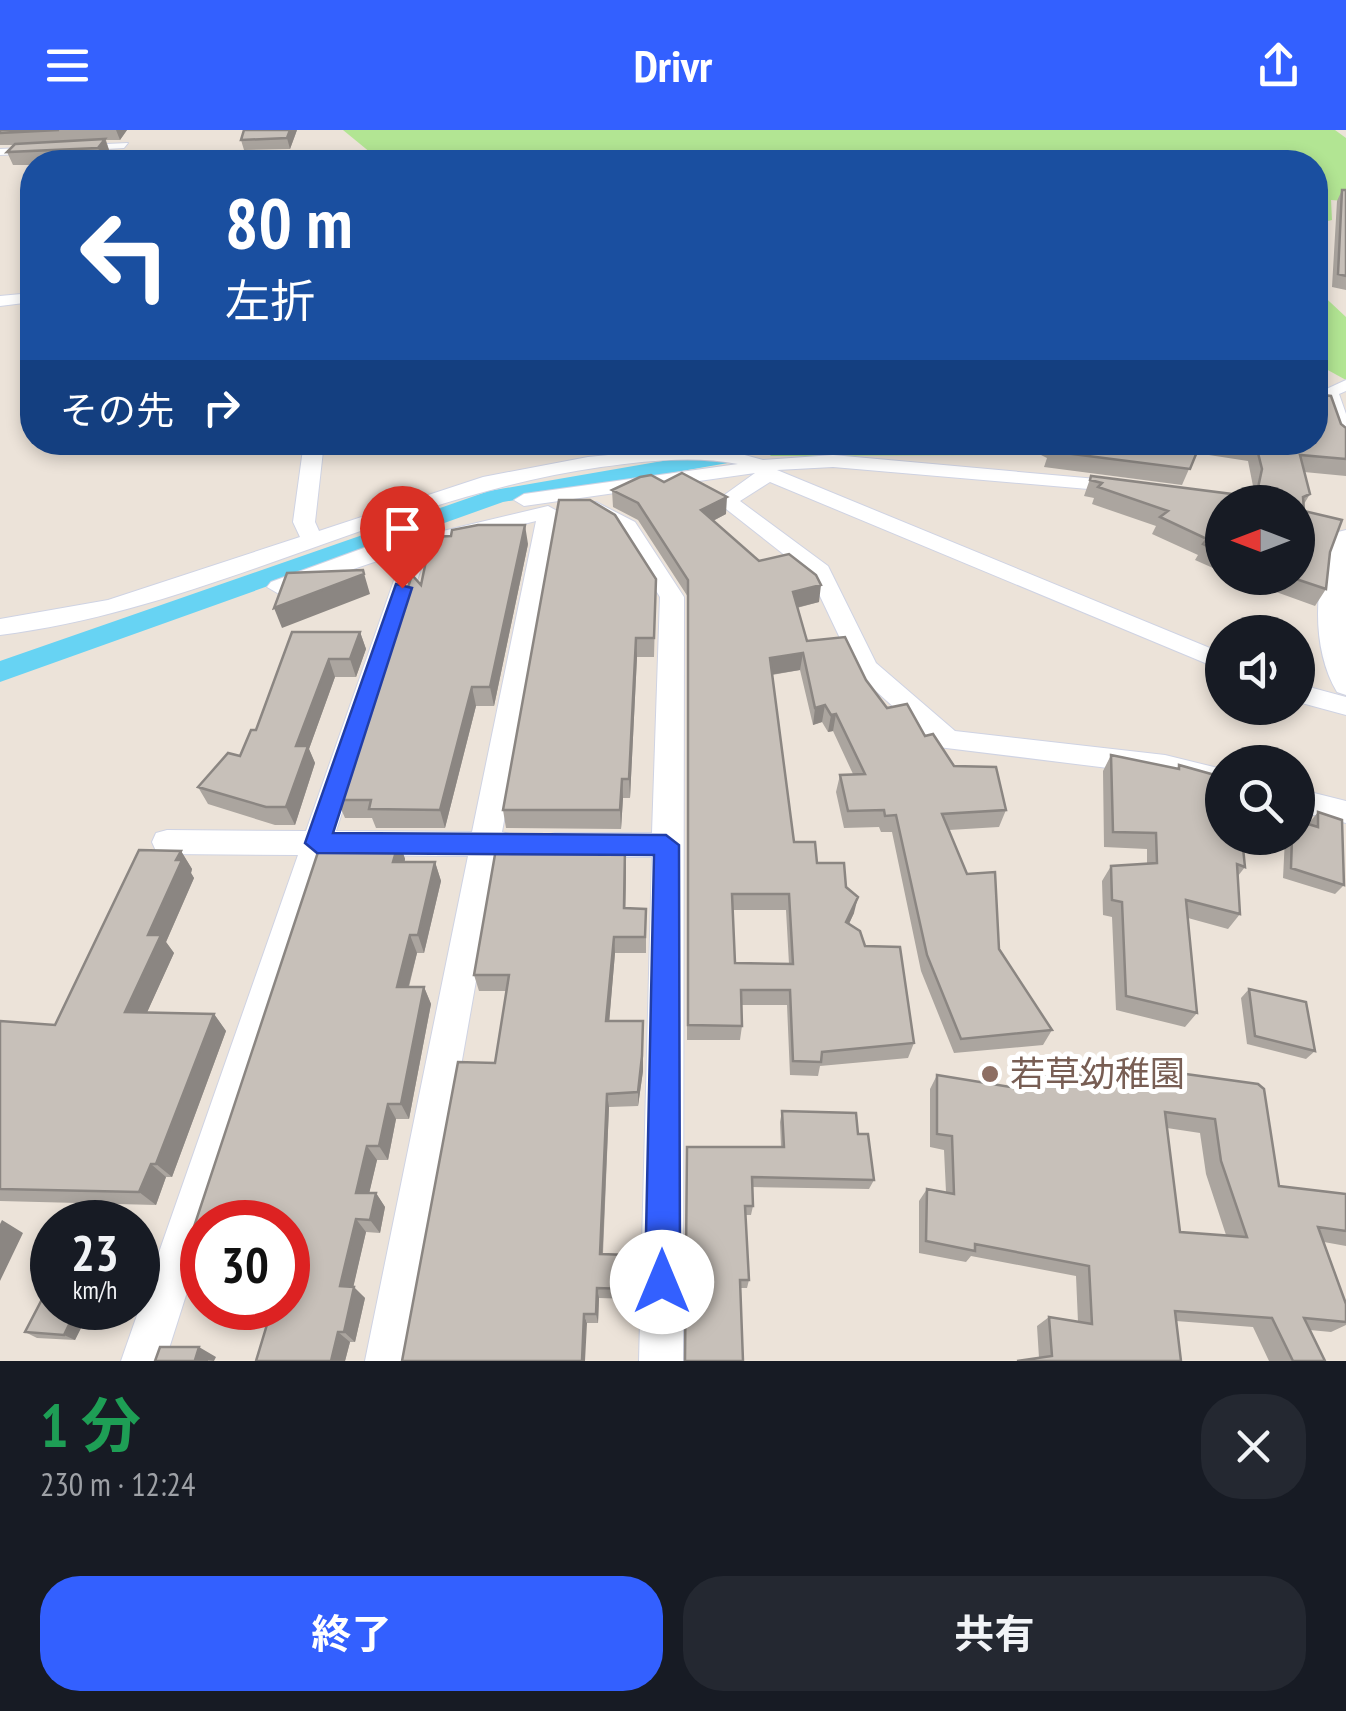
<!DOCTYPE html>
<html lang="ja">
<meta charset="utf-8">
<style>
:root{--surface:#171b24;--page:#242831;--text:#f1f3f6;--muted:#9ea1a6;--accent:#3360ff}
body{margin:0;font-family:"PT Sans Narrow","Noto Sans JP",sans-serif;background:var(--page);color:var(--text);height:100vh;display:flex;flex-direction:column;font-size:38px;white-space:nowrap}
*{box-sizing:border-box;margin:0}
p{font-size:32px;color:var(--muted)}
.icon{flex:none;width:55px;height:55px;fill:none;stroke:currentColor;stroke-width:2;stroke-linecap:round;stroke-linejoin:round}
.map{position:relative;height:1231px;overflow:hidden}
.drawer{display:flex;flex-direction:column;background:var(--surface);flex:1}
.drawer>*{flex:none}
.hud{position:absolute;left:20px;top:20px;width:1308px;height:305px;border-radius:40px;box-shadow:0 5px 15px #0003;background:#1a4fa0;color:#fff;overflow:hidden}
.needle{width:65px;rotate:270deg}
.controls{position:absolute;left:1205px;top:355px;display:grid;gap:20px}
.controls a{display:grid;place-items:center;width:110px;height:110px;border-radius:50%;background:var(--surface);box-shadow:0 5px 15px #0003;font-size:50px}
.speed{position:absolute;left:30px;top:1070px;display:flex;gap:20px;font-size:50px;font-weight:700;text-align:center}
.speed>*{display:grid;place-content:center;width:130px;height:130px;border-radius:50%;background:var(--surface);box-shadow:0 5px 15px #0003;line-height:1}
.speed small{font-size:25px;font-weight:400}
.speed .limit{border:15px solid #d22;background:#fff;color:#111}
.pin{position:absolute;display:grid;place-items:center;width:85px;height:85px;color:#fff;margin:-102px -42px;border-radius:50% 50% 50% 0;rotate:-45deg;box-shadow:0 0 10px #0007}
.pin .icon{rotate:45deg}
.me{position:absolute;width:110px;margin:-55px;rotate:0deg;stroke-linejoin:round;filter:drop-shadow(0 0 8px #0008)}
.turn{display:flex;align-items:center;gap:35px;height:210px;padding:0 40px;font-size:45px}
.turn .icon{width:130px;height:130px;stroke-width:2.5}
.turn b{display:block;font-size:70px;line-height:85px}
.then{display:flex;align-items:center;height:95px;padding:0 40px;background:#0003;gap:20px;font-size:38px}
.round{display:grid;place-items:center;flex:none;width:105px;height:105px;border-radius:40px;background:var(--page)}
.headline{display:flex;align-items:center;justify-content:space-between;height:170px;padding:0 40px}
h1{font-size:60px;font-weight:700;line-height:75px;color:#1e9e55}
.action{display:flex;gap:20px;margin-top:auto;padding:20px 40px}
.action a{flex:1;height:115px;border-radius:40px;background:var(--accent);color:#fff;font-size:40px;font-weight:700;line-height:115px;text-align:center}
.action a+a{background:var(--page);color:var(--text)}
header{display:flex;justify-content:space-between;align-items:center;height:130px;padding:0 40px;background:var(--accent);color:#fff;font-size:45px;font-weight:700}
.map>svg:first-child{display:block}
.green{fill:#b2e593}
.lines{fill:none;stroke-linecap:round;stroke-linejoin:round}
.canal{fill:#67d3f3;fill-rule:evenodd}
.street-casing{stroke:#cfd3e3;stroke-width:2}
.street{fill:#fff;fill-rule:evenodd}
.wall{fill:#aba59f;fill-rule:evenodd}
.shaded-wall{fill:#8b8682}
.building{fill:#c7c0b9;stroke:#8b8682;stroke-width:2.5;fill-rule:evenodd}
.route{fill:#3360ff;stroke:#213ea6;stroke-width:2.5}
.education-dot{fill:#8d6e63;stroke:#fff;stroke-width:4}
.labels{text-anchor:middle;stroke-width:10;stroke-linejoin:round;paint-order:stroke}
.near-education-label{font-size:35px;fill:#785e54;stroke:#fff;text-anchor:start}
</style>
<header><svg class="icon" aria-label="menu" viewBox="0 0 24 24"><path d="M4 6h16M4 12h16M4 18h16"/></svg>Drivr<svg class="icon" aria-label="share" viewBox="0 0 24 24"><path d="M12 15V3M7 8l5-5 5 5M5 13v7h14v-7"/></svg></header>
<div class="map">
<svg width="1346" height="1231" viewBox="0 0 1346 1231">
<rect width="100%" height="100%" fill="#ece3d9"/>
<path class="green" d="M343,0H1335L1346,8V71L1331,70L1332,90L1315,94V32H382Z
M1315,158L1346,187V250L1315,233Z
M756,313H1025L997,325L771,326Z"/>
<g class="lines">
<path class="canal" d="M720,321L732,328L728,333L503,372L0,552V531L489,361Z"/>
<defs>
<path id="street" d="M128,13L124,18L0,25V19Z
M32,163V172L0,176V166Z
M1346,250V261L1339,264L1346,284V315L1336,309L1320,262Z
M304,312H324L315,392L319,401L483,347L588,327L679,318H719L763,330L833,325L1130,352L1133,356L1123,362L833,337L777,340L1222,523V540L770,352L740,371L828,436L876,533L955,601L1165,625L1222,639V661L1165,645L938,617L857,544L810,445L716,371L755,343L524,376L514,370L524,364L738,334C693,325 646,331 601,337C394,366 208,479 0,505V489L108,470L300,407L293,392Z
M596,372L635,392L684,467L683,1231H639L652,727H555L544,724L540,715L544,706L555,703H652L660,467L619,401L579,378Z
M548,376L559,382L502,702L513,705L517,714L513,723L498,726L409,1231H365L468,726L328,725L210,1092H202V1115L165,1231H121L298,725L167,724L156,721L152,712L156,703L167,700L306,701L404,422L279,464L267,457L271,452L424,396H440L443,401ZM536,391L472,702L336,701L425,426L459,410Z
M1346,400V565L1337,562C1311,519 1312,446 1338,402Z
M1298,554L1346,567V585L1298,572Z
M1298,659L1346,671V693L1298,681Z"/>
</defs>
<use href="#street" class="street-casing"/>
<use href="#street" class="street"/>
</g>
<path class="wall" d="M0,0H127L120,10H106L110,23L104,32H32V35H13L7,22L15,15H0Z
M297,0L290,19L244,20L241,10Z
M1342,60H1346V160L1332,157L1337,71Z
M1341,294L1346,298V346L1304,342L1310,364L1304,374V381L1330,422L1326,459L1315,476L1237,448H1298L1222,372V442L1195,430L1198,425L1152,404L1156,396L1092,374L1094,368L1084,366L1091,346L1251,367L1253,356L1248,331L1196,323L1182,355L1044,337L1047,328L1019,314L1315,312Z
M612,360L726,384L713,391L759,431L819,472L797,478L807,511L866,550L887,578L925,606L954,636L1006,680L999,697L949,700L999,819L1052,900L1043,915L954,923L921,841L892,702H881L879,697L844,698L836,662L840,645L853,644L833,601L828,602L822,592L813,595L800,540L772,545L794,712L846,757L854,783L849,794L865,816L914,913L908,928L820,936L818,946L790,945L787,875H741L742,896L740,910H687L688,467L638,390L613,377ZM733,780H786L789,834L735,833Z
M528,414L494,576H476L445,698H376L372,688H345L337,670Z
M656,449L654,527H637L630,668H623L621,699L506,698L503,680Z
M292,502H360L366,519L356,547H335L309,619L315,633L295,695H275L208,674L198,657L240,626L256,600Z
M1111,625L1177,639L1179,635L1245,737L1238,746L1240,784L1228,799L1188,788L1197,883L1185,897L1116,880L1112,787L1103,785L1102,751L1111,736L1147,734V719L1104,717L1103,641Z
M1318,682L1344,755L1335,764L1283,748L1285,708H1298L1310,695V692Z
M360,710L399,711L405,729V732H435L441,751L424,823H417L409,857H424L431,874L409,989H396L388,1030H377L369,1063H376L385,1077L380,1103L366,1102L353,1157L365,1168L355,1212H350L345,1231H256L272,1178H288V1092H202V1142H199L183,1130L319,719L357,720Z
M181,721L192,739L191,743L194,748L166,812L174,823L147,882L214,884L226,901L172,1047H166L156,1075L0,1071V891L55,895Z
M626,732L625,778L646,795V823H615L609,891H643V941L638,976L609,977L603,1124L630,1125V1169L599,1168L598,1193H587L495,933L506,861H479L474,845Z
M1249,859L1315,921L1306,929L1247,914L1241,868Z
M1106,933L1258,954L1279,1056L1346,1064V1116L1324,1112L1346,1174V1195L1331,1202L1310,1200L1325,1231H1269L1253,1197L1176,1191L1181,1231L1039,1228L1037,1196L1049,1187L1078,1192L1076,1146L971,1126L966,1132L919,1123V1071L927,1059L946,1062L944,1020L930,1017V959L937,945L1025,960L1021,950L1031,935L1094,949V947ZM1167,998L1200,1003L1206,1044L1226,1105L1180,1102Z
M782,981L858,1004L874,1050L869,1059L752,1057L753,1076L751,1085H745L749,1150L747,1158H741L687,1017H781L780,992Z
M52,1178H91L75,1210L37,1208L25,1202Z"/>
<path class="shaded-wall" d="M116,0H127L120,10Z
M290,0H297L290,19L287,8Z
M105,9L110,23L104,32L98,18Z
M727,367L726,384L701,397V380Z
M525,395L528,414L494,576L490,557Z
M363,440L370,464L282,498L274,478Z
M821,455L819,472L791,479L793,462Z
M360,502L366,519L356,547L350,529Z
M636,508L637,527L630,668L629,649Z
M803,523L800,540L769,545L770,528Z
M329,529L335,547L309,619L315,633L295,695L286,677L296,616Z
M472,557L476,576L445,698L440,680Z
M825,575L822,592L813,595L815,578Z
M836,584L833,601L828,602L831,585Z
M622,649L623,668L621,699L620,680Z
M399,711L405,729L400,750L393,732Z
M625,716L626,732L625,795L624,778Z
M181,721L192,739L191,743L194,748L166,812L174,823L140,898L125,882L148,805Z
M435,732L441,751L424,823L418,805Z
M858,767L854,783L842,808L846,792Z
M410,805L417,823L404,874L397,857Z
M614,807L615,823L608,906L606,891Z
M424,857L431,874L409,989L401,974Z
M214,884L226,901L172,1047L156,1034Z
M643,891V941L638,976V962Z
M607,964L609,977L602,1135L600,1124Z
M388,974L396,989L388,1030L379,1016Z
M367,1016L377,1030L366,1077L356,1063Z
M151,1034L166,1047L156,1075L139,1062Z
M376,1063L385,1077L380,1103L370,1090Z
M356,1089L366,1102L351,1167L340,1156Z
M2,1090L23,1103L0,1151V1094Z
M354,1157L365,1168L355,1212L344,1202Z
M597,1158L599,1168L598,1193L596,1184Z
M77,1178H91L75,1210L64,1205Z
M584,1184L587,1193L585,1231H582Z
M338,1202L350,1212L345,1231H331Z
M199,1217L216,1227L214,1231L195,1230Z"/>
<path class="building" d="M0,0H59L0,3Z
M244,0H290L287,8L241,10Z
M105,9L98,18L7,22L15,14Z
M1342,60H1346V146L1338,144Z
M1315,264L1331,266L1341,294L1346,298V329L1300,325L1310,364L1303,367L1304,381L1342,390L1330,422L1326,459L1293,448H1298V372H1222V423L1203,414L1207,409L1160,387L1168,381L1098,357L1102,353L1090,350L1091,346L1256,367L1262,339L1256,315L1239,312H1315Z
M1052,312H1201L1190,339L1049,321L1055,314Z
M682,343L727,367L701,380L759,431L789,424L816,445L821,455L793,462L807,511L845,507L866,550L887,578L907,574L925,606L933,604L954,636L996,637L1006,680L942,684L967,744L995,742L999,819L1052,900L961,909L927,825L896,685L885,686L884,680L848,681L840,645L865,644L836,584L831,585L825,575L815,578L803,523L770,528L794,712H815L817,733H844L846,757L858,767L846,792L860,801L865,816L900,817L914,913L822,922L821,932L793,931L790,860H741L742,896L688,895V450L638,373L612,360L640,347L651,345L664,352ZM732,764H789L793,834L735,833Z
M559,370H590L615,385L656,449L654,508H636L629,649H622L620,680H503Z
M478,395H525L490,557H472L440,680L369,679L371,670H337L412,445L421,455L431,407L451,406L452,400Z
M363,440L364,444L274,478L287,443Z
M292,502H360L350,529H329L296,616H308L286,677H266L198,657L228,623L240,626L251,600H256Z
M1111,625L1179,639V635L1222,647V708H1242L1245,737L1237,734L1240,784L1186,770L1197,883L1126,866L1122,772L1112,770L1111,736L1157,733L1156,703L1113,702Z
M1318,682L1342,690L1344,755L1291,738L1292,708H1298V691L1318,697Z
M360,710L399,711L393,732H435L418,805H410L397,857H424L401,974H388L379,1016H367L356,1063H376L370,1090L356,1089L340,1156L354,1157L344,1202H338L331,1231H256L272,1178H288V1092H202V1130H183L319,719L357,720Z
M497,713L625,716L624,778L646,779L645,807H614L606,891H643L642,926L638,962L607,964L600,1124L630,1125L629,1159L597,1158L596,1184H584L582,1231H402L458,932L495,933L509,845H474Z
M139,720L181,721L176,730H182L148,805H161L125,882L214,884L156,1034H151L139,1062L0,1059V891L55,895Z
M1249,859L1306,872L1315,921L1255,906Z
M1106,933L1258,954L1264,959L1279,1056L1346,1064V1101L1318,1097L1346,1174V1192L1304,1188L1325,1231H1293L1272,1188L1175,1181L1181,1231H1017L1052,1226L1049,1187L1092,1194L1089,1136L975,1114V1121L926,1111L927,1059L954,1064L952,1006L937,1004V945L1041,962L1031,935L1109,952ZM1165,982L1215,989L1221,1031L1247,1107L1180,1102Z
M782,981L856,983L858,1004H868L874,1050L752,1047L753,1076H745L749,1150H740L743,1231H685L687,1017H784Z
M52,1150V1178H77L64,1205L25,1202Z
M160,1217H199L195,1230L208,1231H155Z"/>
<path class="route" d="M396,454L412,458L333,703L666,705L679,715L680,1152L675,1164L662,1169L650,1164L645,1152L654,725L317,723L305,713Z"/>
<circle class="education-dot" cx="990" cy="944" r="10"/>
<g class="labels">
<g class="near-education-label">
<text x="1010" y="956">若草幼稚園</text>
</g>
</g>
</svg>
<div class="controls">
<a><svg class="needle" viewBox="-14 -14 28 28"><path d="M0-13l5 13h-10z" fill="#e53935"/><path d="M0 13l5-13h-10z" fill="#9ea1a6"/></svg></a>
<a><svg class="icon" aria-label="sound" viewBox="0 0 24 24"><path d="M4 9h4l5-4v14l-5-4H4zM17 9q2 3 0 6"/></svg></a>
<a><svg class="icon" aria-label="search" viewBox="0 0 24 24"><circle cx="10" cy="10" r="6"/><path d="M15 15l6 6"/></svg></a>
</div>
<div class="speed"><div>23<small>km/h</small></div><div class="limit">30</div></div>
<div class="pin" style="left:402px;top:458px;background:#d93025"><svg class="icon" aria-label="arrive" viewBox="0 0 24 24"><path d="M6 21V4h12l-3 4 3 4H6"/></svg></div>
<svg class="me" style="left:662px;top:1152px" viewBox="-20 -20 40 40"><circle r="19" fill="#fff"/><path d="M0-13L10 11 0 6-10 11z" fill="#3360ff"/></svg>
<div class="hud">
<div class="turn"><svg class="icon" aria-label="left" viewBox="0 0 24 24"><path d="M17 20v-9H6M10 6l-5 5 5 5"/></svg><div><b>80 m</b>左折</div></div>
<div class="then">その先<svg class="icon" aria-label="right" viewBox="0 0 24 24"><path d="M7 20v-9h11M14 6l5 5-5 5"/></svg></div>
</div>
</div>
<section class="drawer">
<div class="headline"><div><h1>1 分</h1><p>230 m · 12:24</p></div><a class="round"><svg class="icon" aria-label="close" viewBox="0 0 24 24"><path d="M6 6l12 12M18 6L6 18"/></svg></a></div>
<div class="action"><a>終了</a><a>共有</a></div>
</section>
